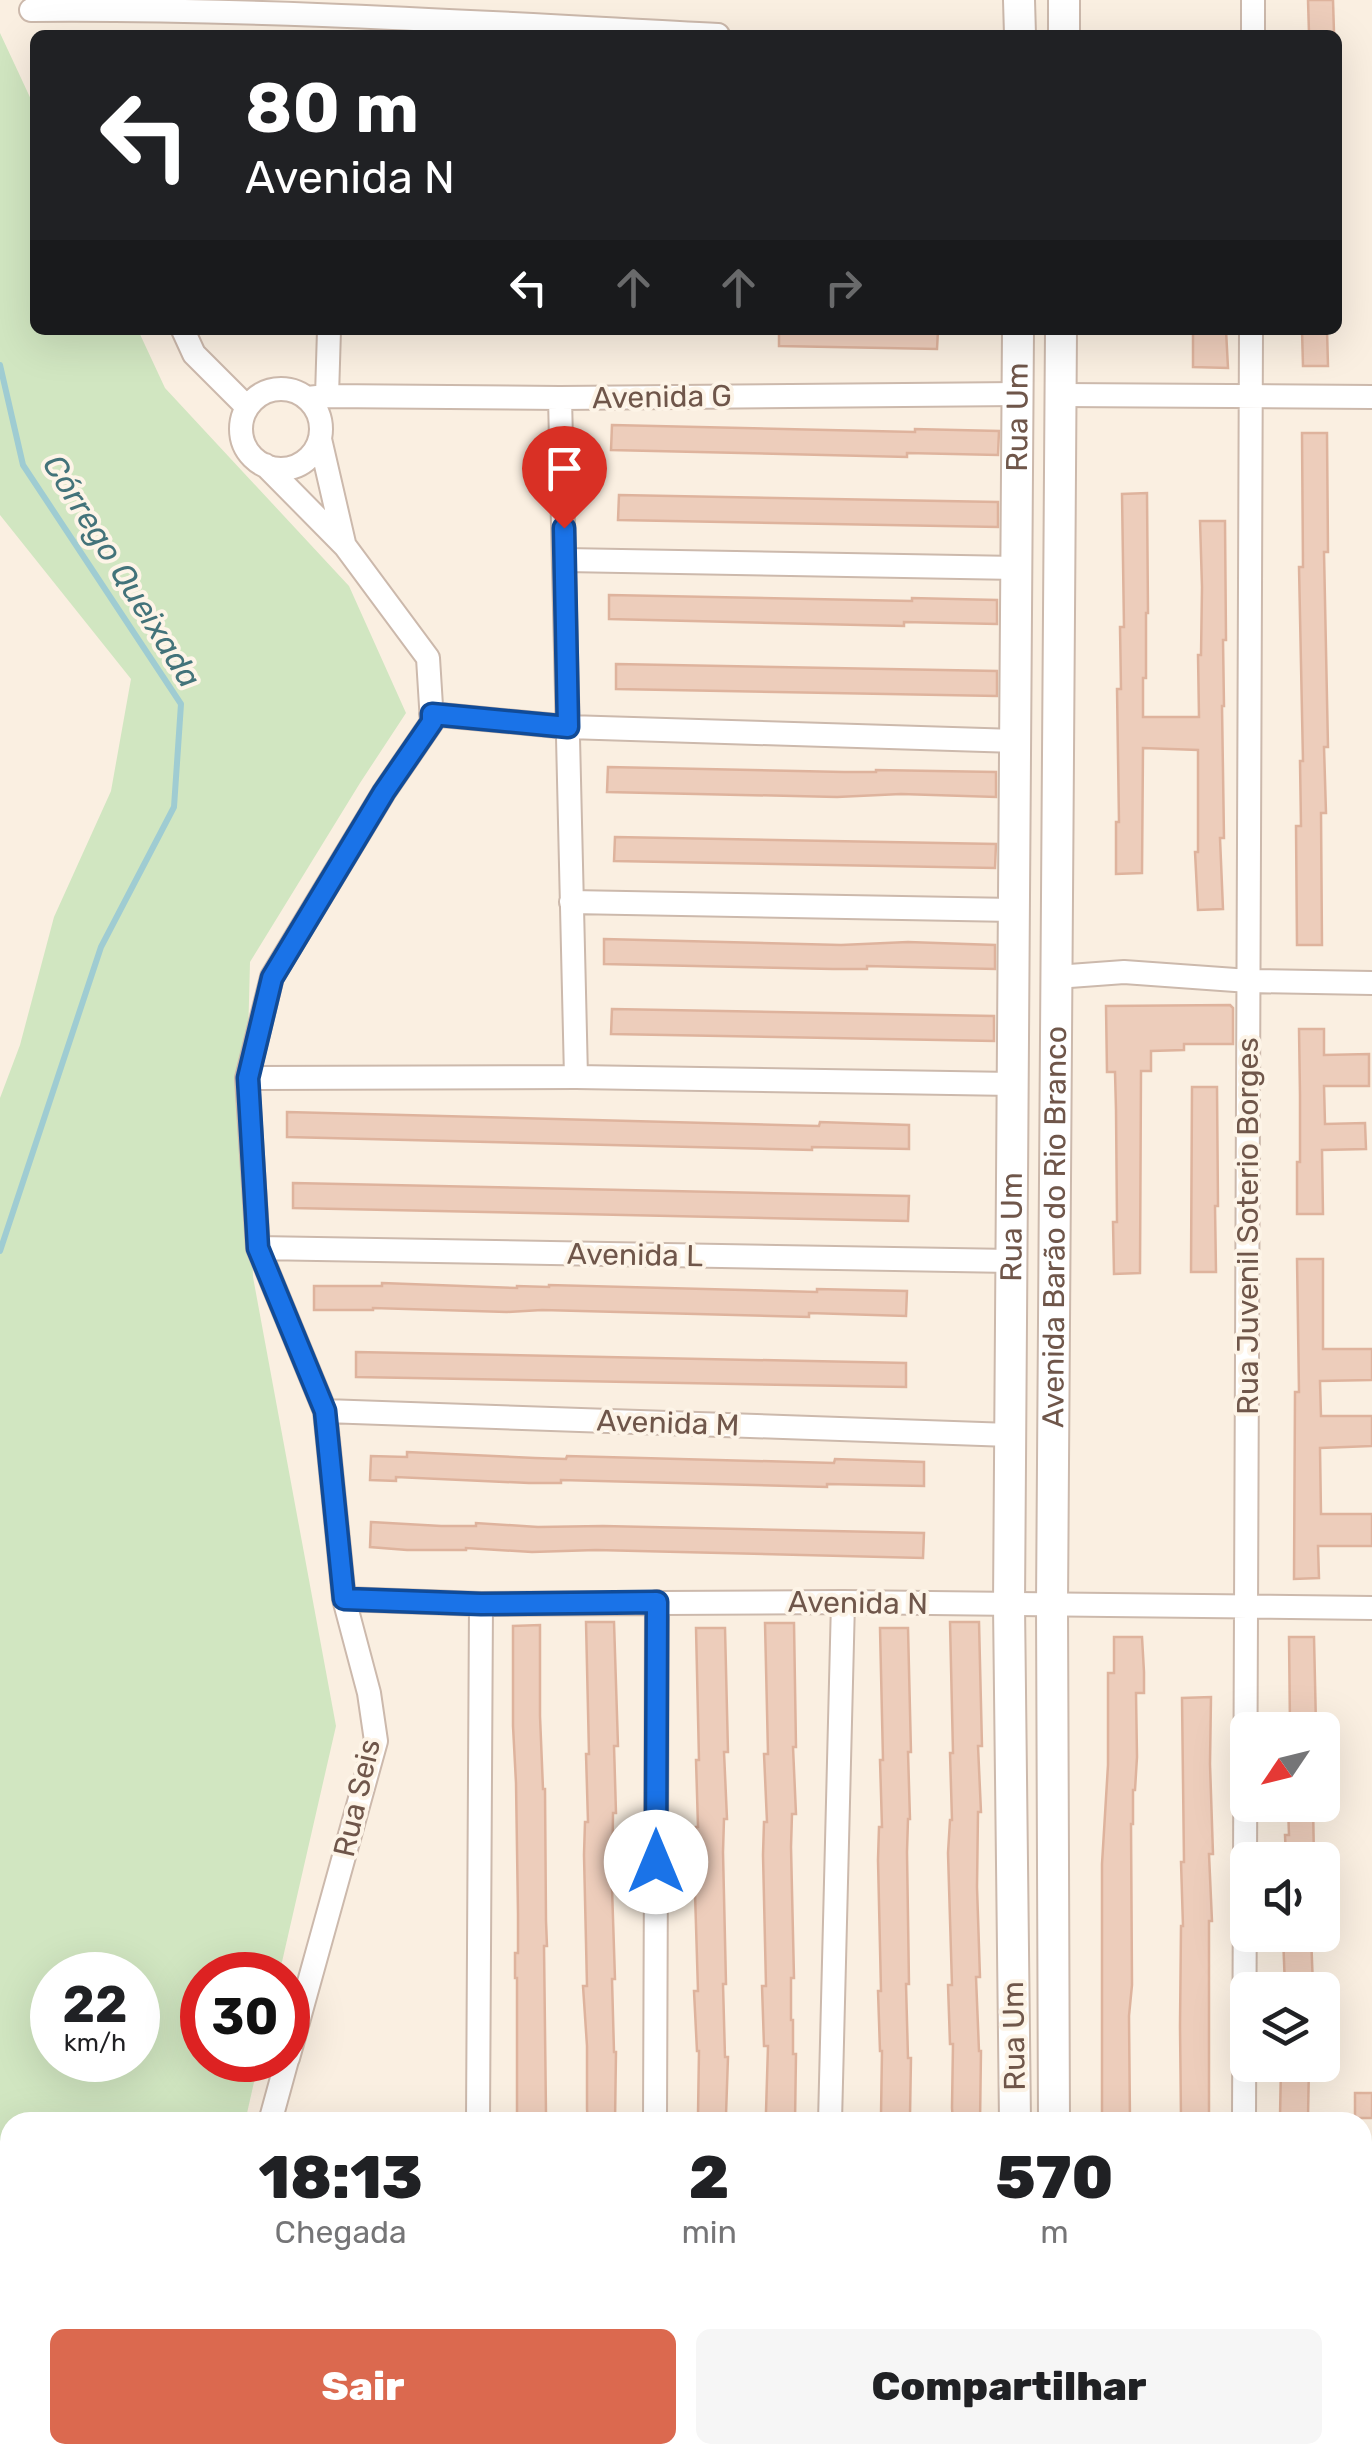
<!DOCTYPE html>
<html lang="pt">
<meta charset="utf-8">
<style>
:root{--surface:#fff;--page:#f6f6f6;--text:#202124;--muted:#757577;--accent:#db694f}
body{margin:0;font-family:Rubik,sans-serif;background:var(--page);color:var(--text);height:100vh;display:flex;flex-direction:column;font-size:38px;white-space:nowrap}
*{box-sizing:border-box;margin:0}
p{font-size:32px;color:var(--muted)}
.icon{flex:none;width:55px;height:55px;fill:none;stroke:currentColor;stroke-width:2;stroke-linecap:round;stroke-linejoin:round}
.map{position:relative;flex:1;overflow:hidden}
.details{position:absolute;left:0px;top:2112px;width:1372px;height:352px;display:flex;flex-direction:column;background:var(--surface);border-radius:30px 30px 0 0;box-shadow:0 10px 40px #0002}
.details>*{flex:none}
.hud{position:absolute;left:30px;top:30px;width:1312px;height:305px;border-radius:15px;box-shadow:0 10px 40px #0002;background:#202124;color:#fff;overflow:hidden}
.needle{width:65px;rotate:235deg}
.controls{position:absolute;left:1230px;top:1712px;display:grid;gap:20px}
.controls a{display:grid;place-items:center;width:110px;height:110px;border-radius:15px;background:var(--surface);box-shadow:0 10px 40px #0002;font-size:50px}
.speed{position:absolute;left:30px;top:1952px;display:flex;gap:20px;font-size:50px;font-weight:700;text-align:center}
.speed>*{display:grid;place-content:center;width:130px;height:130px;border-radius:50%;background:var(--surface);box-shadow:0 10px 40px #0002;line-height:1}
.speed small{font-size:25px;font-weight:400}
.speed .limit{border:15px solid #d22;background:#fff;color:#111}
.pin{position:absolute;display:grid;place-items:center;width:85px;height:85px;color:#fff;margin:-102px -42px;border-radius:50% 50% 50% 0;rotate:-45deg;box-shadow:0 0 10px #0007}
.pin .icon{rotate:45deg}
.me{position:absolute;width:110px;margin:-55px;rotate:0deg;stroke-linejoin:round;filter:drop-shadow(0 0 8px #0008)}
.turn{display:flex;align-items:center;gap:35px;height:210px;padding:0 50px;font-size:45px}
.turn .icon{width:130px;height:130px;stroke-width:2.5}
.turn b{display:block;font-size:70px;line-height:85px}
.lanes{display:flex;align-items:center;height:95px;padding:0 50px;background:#0003;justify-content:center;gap:50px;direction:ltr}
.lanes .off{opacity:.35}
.eta{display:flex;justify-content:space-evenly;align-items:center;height:170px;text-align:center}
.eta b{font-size:60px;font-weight:800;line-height:70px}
.primary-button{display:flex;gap:20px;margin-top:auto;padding:20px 50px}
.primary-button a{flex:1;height:115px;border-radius:15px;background:var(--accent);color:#fff;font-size:40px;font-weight:800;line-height:115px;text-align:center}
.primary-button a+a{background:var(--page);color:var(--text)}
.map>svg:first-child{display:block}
.green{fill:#d1e6c1;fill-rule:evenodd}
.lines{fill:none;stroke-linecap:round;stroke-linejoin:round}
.stream{stroke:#9fccd2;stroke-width:6}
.building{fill:#edcdbb;stroke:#deb39d;stroke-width:2.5}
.minor-casing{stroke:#ccb9ac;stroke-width:26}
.tertiary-casing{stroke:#ccb9ac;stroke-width:34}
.minor{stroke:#fff;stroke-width:22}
.tertiary{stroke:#fff;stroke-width:30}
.route-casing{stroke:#114b97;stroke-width:25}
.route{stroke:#1a73e8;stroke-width:18}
.labels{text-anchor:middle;stroke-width:8;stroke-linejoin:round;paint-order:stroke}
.street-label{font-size:30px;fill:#6f564a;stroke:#fdf4e7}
.water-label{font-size:32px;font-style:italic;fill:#43737a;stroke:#fdf4e7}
</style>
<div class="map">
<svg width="1372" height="2464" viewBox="0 0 1372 2464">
<rect width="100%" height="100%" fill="#faefe1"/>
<path class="green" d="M0,33L35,108V330H138L165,388L349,586L406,713L360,783L250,962L247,1078L253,1277L336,1726L279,1975H202V2060H259L245,2122H10V2455H1002L1001,2464H0V1098L20,1045L54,917L111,791L131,679L0,515ZM52,1975H138V2060H52Z"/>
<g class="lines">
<path class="stream" d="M0,365L23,465L181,704L174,807L101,947L0,1251"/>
</g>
<path class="building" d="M1308,0H1333L1334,33H1309Z
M779,330H938L937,349L779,346Z
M1193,330H1226L1228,368L1193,367Z
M1302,330H1327L1328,366H1303Z
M612,425L915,432V429L999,431L998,455L907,453V457L611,450Z
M1302,433H1327L1328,552H1324L1328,747H1324L1326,813H1321L1322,945H1297L1296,826H1301L1300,761H1303L1299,567H1303Z
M1147,493L1148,613H1146V678H1143V717H1199L1198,655H1201L1202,587L1200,521H1225L1226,640H1223L1224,706H1222L1224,838H1220L1223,909L1198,910L1195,852H1198V750L1143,748L1142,873L1116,874V822H1119L1117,689H1121L1120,627H1124L1122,494Z
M619,495L998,502V527L618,520Z
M609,595L912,601V598L997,600V624L904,622V626L609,619Z
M616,664L997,671V696L616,689Z
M608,767L844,772H876V770L996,772V797L901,794L837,797L607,792Z
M615,837L996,844L995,868L614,861Z
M604,939L841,945L908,942L995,945V969L867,966V969H833L604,964Z
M1230,1005L1233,1008V1044H1184V1050L1151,1051V1071H1141L1140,1273L1114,1274L1113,1222H1117L1116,1110L1115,1072H1107L1106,1006Z
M612,1009L994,1016V1041L611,1034Z
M1299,1029H1324V1055L1369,1054V1086H1324L1325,1124L1365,1123L1366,1149L1322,1150L1323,1214H1297V1162H1300V1095Z
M1192,1087H1217L1218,1206H1215L1216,1272H1191Z
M287,1112L819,1126L820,1122L909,1125V1149L812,1147V1150L287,1137Z
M293,1183L909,1196L908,1221L293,1208Z
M1297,1259H1323V1349H1372V1380L1320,1381L1321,1416H1372V1446L1320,1448L1321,1514H1372V1546H1318L1319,1578L1294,1579L1295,1392H1299Z
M382,1283L517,1288V1286L549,1287V1285L817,1292V1289L907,1291L906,1316L809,1313V1317L542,1310L507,1312L373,1308V1310H314V1286H382Z
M356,1352L906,1363V1387L356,1377Z
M407,1452L535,1458L566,1459L567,1456L834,1463L835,1459L924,1462V1486L827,1484V1487L561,1480V1483H529L396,1477V1481L370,1480L371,1456L407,1457Z
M371,1522L441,1526H476V1523L538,1527L603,1526L924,1533L923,1558L596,1550L532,1552L466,1548V1550H407L370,1547Z
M586,1622H614L618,1746H614L616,1813H613L612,1888L615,1979H612L614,2052H616L615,2122H588L587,2109V2046L583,1986H587L584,1855L585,1822H588L586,1754H589Z
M950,1622H979L982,1746H978L981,1812H978L977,1887L980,1977H976L979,2051H981L980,2122H953L952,2108L953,2044H950L948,1985H952L948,1853L950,1820H952L950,1753H953Z
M765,1623H794L796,1747H793L796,1814H792L791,1847L794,1978H791V2020H793V2054H796L795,2122H767L766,2112L768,2046H764L762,1986H766L763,1855L764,1822H767L764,1754H768Z
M540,1625V1716L543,1789H545L546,1921L547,1946H544L546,2114L545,2122H517V1978H515V1953H518V1914L516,1783L513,1726V1626Z
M696,1628H725L728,1752H724L727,1819H724L723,1852L726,1984H723L725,2057H728L726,2115H698L699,2051H697L694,1991H698L694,1860L696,1827H698L696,1760H699Z
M880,1628H908L911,1752H908L910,1819H908L907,1852L909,1984H906L908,2058H911L910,2115H881L882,2051H880L878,1991H881L878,1860L879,1827H882L880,1760H883Z
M1114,1637H1142L1144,1672V1693H1136L1137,1757L1135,1790H1133V1824H1131L1132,1985L1129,2016L1130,2122H1103L1102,2116V1864L1108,1765V1673H1114Z
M1289,1637H1314L1316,1726H1290Z
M1211,1697L1210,1764L1213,1854H1209L1212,1921H1209V2118H1181L1180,2026L1181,1926H1183L1181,1862H1184L1182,1698Z
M1288,1805H1313L1314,1860H1286L1285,1835H1289Z
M1283,1935H1311L1313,1987H1285Z
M1281,2065H1309L1308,2117H1280Z
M1355,2093H1372V2118H1355Z"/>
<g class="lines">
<defs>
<path id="minor" d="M31,10C260,8 489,23 718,35
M1253,35V0
M183,330L194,354L247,407
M241 429a40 40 0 1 1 80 0a40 40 0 1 1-80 0Z
M1060,395L1372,397
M327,396L329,330
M307,398L327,396L560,398L1018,394
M560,398L576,1077
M320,439L344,543
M265,465L345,546L428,658L432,722L384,792L272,977L247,1078L258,1248L325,1411L344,1599L369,1693L376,1741L288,2058
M565,560L1017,568
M431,714L568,727L1016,741
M571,902L1014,910
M1056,977L1124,972L1249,981L1372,983
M247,1078L576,1077L1013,1084
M258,1248L1011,1261
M325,1411L1010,1435
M344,1599L481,1604L843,1602L1372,1608
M270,2122L287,2060
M478,2122L481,1604
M655,2122L657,1602
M830,2122L843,1602
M1244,2122L1251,330
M1362,2315L1372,2316
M1243,2464V2455"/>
<g id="tertiary">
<path d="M1019,0L1020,35"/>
<path d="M1064,0V35"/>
<path id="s1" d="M1015,2122L1009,1605L1018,330"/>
<path id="s2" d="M1054,2122L1052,1605L1061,330"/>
<path d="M1015,2455V2464"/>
<path d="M1058,2455V2464"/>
</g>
</defs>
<use href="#minor" class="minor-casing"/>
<use href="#tertiary" class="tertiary-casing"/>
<use href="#minor" class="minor"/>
<use href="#tertiary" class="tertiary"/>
</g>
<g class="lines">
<defs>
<path id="route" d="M564,528L568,727L432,714V722L384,792L272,978L248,1078L258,1248L325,1411L344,1599L481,1604L657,1602L656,1862"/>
</defs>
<use href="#route" class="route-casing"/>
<use href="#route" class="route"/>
</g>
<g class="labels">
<g class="street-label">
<text transform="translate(662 397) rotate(-1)" y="10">Avenida G</text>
<text dy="10" stroke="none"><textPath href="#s1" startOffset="1705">Rua Um</textPath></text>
<text dy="10" stroke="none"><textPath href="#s1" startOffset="895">Rua Um</textPath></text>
<text dy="10" stroke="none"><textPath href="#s2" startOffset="895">Avenida Barão do Rio Branco</textPath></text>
<text transform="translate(1248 1226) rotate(-90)" y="10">Rua Juvenil Soterio Borges</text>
<text transform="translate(635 1255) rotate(1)" y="10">Avenida L</text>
<text transform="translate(668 1423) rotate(2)" y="10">Avenida M</text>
<text transform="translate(858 1603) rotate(1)" y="10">Avenida N</text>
<text transform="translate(357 1798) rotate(-77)" y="10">Rua Seis</text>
<text transform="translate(1014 2036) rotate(-91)" y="10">Rua Um</text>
</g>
<g class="water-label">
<text transform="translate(122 571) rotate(58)" y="11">Córrego Queixada</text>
</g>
</g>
</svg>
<div class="controls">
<a><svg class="needle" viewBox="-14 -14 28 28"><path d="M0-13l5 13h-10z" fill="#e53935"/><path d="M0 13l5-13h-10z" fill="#757577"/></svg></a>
<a><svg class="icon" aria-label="sound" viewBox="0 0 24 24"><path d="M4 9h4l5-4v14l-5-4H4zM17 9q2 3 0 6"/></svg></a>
<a><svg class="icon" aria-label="layers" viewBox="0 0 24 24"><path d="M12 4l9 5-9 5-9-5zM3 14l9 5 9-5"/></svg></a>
</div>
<div class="speed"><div>22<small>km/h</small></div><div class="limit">30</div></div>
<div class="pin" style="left:564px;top:528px;background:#d93025"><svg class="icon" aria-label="arrive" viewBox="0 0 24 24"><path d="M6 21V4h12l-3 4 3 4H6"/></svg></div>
<svg class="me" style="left:656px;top:1862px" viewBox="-20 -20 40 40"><circle r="19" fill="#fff"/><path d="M0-13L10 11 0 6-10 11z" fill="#1a73e8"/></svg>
<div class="hud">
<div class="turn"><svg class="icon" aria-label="left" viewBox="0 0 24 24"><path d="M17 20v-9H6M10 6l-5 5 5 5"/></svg><div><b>80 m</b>Avenida N</div></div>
<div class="lanes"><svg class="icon" aria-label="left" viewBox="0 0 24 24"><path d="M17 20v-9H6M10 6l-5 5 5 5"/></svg><svg class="icon off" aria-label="ahead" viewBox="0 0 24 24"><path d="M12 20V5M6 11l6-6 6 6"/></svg><svg class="icon off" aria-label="ahead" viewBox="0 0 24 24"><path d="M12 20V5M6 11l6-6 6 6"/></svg><svg class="icon off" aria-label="right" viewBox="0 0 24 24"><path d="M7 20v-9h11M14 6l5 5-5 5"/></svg></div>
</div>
<section class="details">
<div class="eta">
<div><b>18:13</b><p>Chegada</p></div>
<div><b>2</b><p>min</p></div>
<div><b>570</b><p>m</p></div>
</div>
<div class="primary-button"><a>Sair</a><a>Compartilhar</a></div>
</section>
</div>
